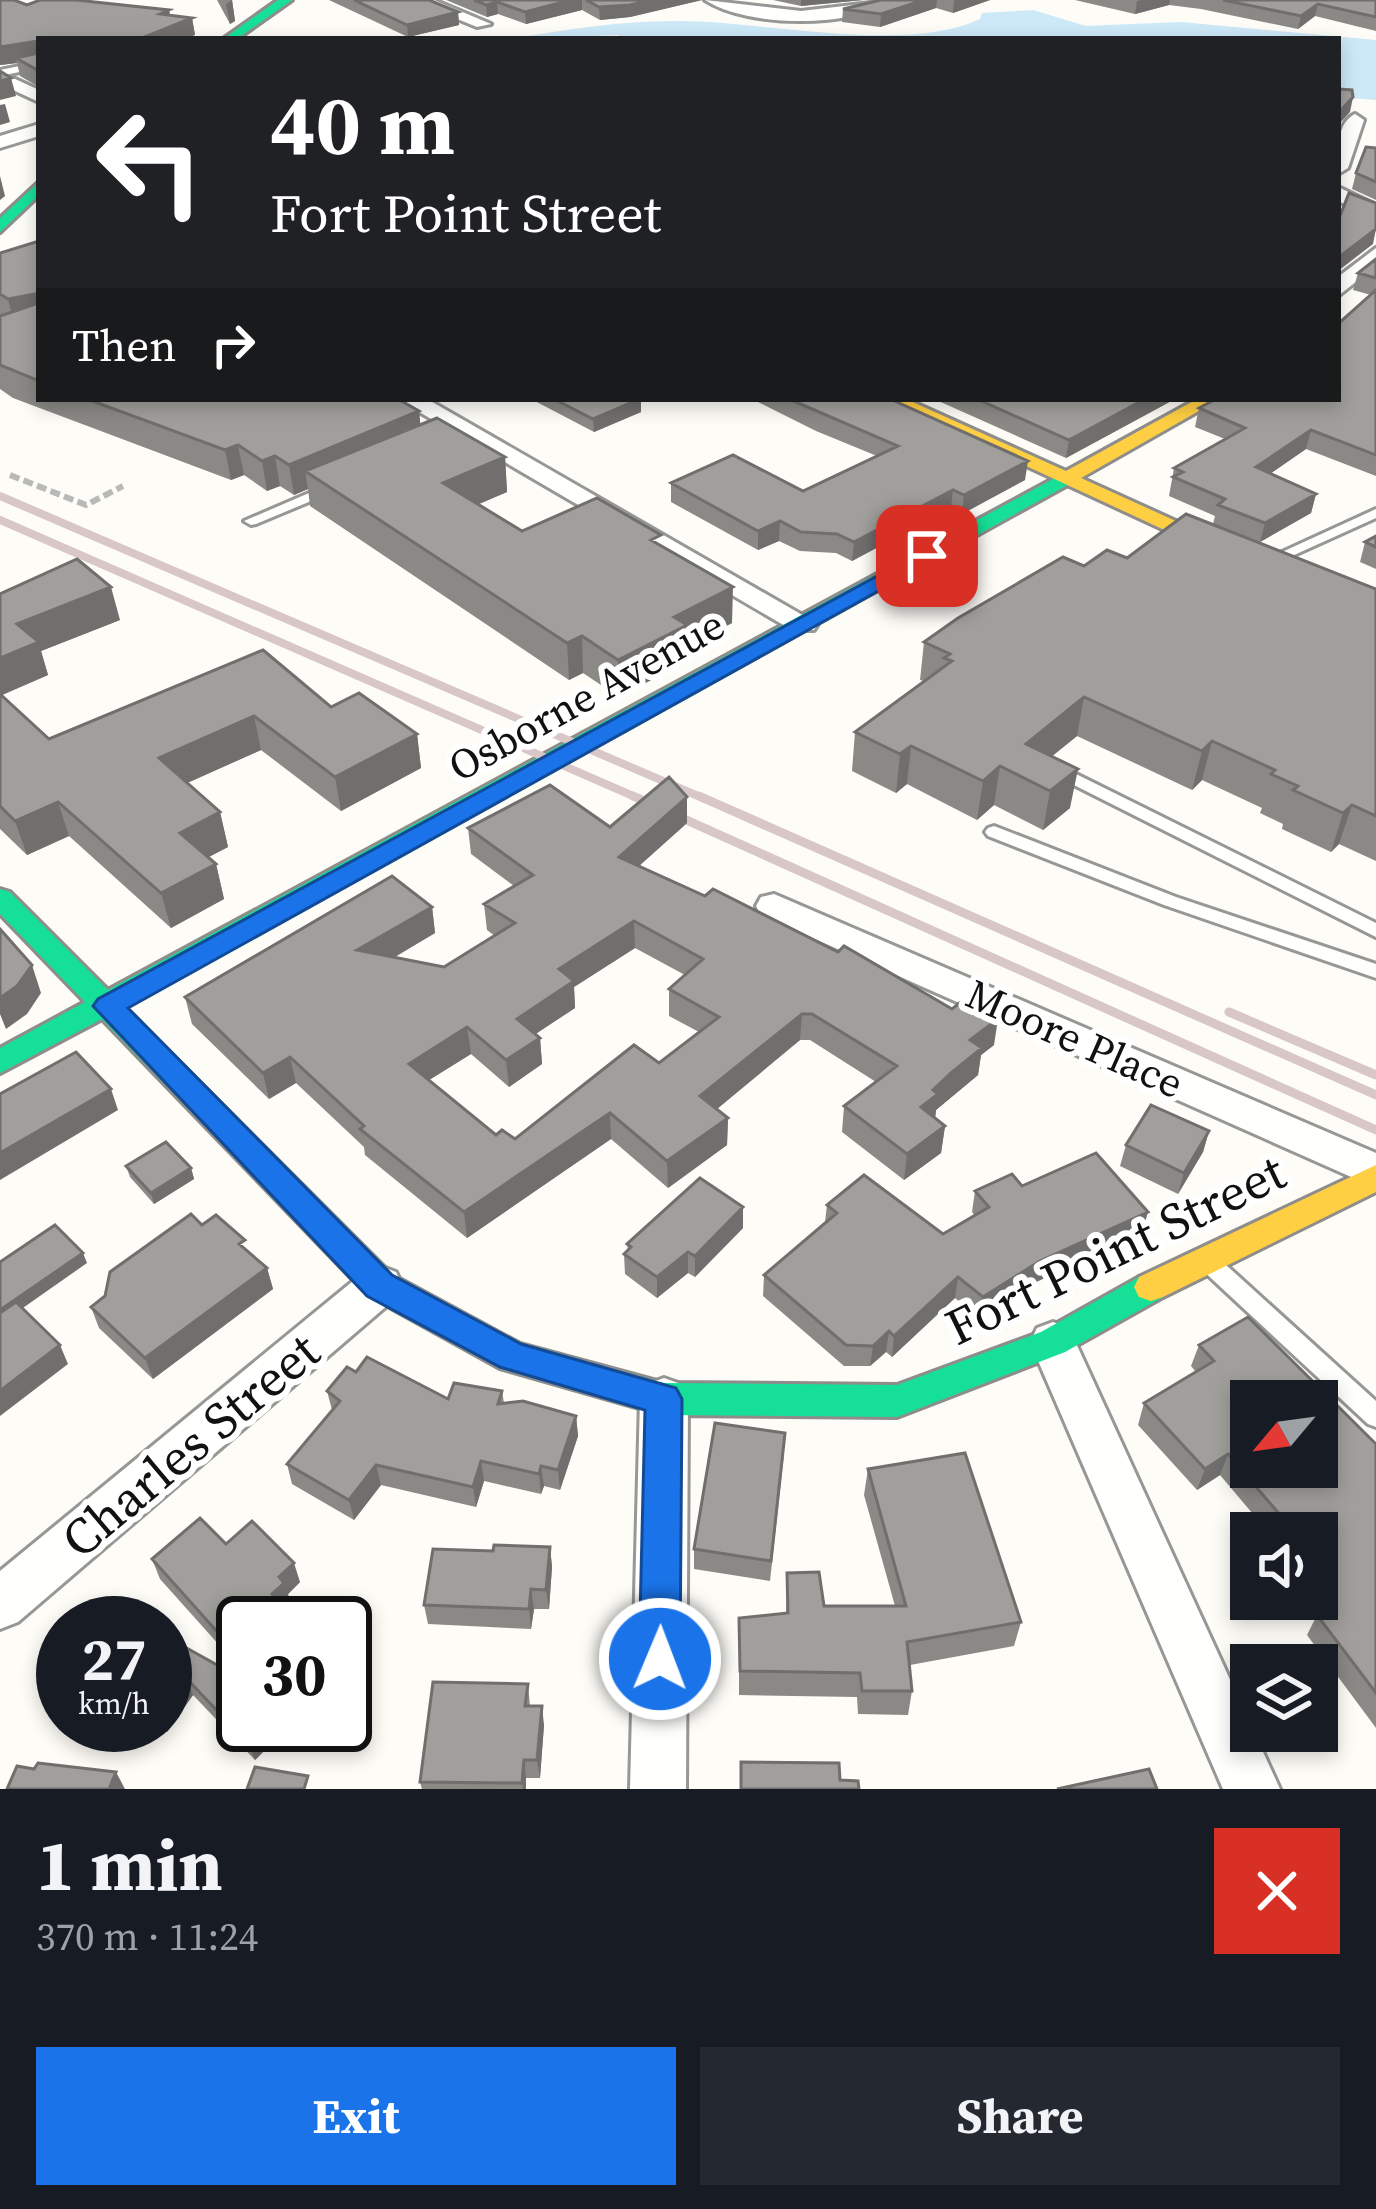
<!DOCTYPE html>
<meta charset="utf-8">
<style>
:root{--surface:#171b24;--page:#242831;--text:#f1f3f6;--muted:#9ea1a6;--accent:#1a73e8}
body{margin:0;font-family:"Source Serif 4",serif;background:var(--page);color:var(--text);height:100vh;display:flex;flex-direction:column;font-size:45px;white-space:nowrap}
*{box-sizing:border-box;margin:0}
p{font-size:39px;color:var(--muted)}
.icon{flex:none;width:66px;height:66px;fill:none;stroke:currentColor;stroke-width:2;stroke-linecap:round;stroke-linejoin:round}
.map{position:relative;height:1789px;overflow:hidden}
.side{display:flex;flex-direction:column;background:var(--surface);flex:1}
.side>*{flex:none}
.top-card{position:absolute;left:36px;top:36px;width:1305px;height:366px;border-radius:0px;box-shadow:0 6px 18px #0003;background:#202124;color:#fff;overflow:hidden}
.needle{width:78px;rotate:241deg}
.tools{position:absolute;left:1230px;top:1380px;display:grid;gap:24px}
.tools a{display:grid;place-items:center;width:108px;height:108px;border-radius:0px;background:var(--surface);box-shadow:0 6px 18px #0003;font-size:60px}
.speed{position:absolute;left:36px;top:1596px;display:flex;gap:24px;font-size:60px;font-weight:700;text-align:center}
.speed>*{display:grid;place-content:center;width:156px;height:156px;border-radius:50%;background:var(--surface);box-shadow:0 6px 18px #0003;line-height:1}
.speed small{font-size:30px;font-weight:400}
.speed .limit{border:6px solid #111;border-radius:18px;background:#fff;color:#111}
.pin{position:absolute;display:grid;place-items:center;width:102px;height:102px;color:#fff;margin:-51px;border-radius:24px;box-shadow:0 6px 18px #0006}
.me{position:absolute;width:132px;margin:-66px;rotate:1deg;stroke-linejoin:round;filter:drop-shadow(0 0 9px #0008)}
.turn{display:flex;align-items:center;gap:42px;height:252px;padding:0 36px;font-size:54px}
.turn .icon{width:156px;height:156px;stroke-width:2.5}
.turn b{display:block;font-size:84px;line-height:102px}
.then{display:flex;align-items:center;height:114px;padding:0 36px;background:#0003;gap:24px;font-size:45px}
.round{display:grid;place-items:center;flex:none;width:126px;height:126px;border-radius:0px;background:var(--page)}
.overview{display:flex;align-items:center;justify-content:space-between;height:204px;padding:0 36px}
h1{font-size:72px;font-weight:700;line-height:90px}
.button{display:flex;gap:24px;margin-top:auto;padding:24px 36px}
.button a{flex:1;height:138px;border-radius:0px;background:var(--accent);color:#fff;font-size:48px;font-weight:700;line-height:138px;text-align:center}
.button a+a{background:var(--page);color:var(--text)}
.map>svg:first-child{display:block}
.water{fill:#cde8f7}
.lines{fill:none;stroke-linecap:round;stroke-linejoin:round}
.lane-casing{stroke:#979795;stroke-width:6}
.street-casing{stroke:#979795;stroke-width:6}
.fast-casing{stroke:#8e8d8b;stroke-width:6}
.slow-casing{stroke:#8e8d8b;stroke-width:6}
.path{stroke:#b9b9b8;stroke-width:6;stroke-dasharray:10 4.5;stroke-linecap:butt}
.lane{fill:#fffffe;fill-rule:evenodd}
.street{fill:#fffffe;fill-rule:evenodd}
.fast{fill:#16e098;fill-rule:evenodd}
.slow{fill:#ffcf43;fill-rule:evenodd}
.rail-far1{stroke:#d9c6c7;stroke-width:8}
.rail{stroke:#d9c6c7;stroke-width:9}
.wall{fill:#8a8986;fill-rule:evenodd}
.shaded-wall{fill:#716f6d}
.building{fill:#a19f9c;stroke:#716f6d;stroke-width:3;fill-rule:evenodd}
.route{fill:#1a73e8;stroke:#114b97;stroke-width:3}
.labels{text-anchor:middle;stroke-width:12;stroke-linejoin:round;paint-order:stroke}
.street-label{font-size:42px;fill:#111;stroke:#fff}
.near-street-label{font-size:51px;fill:#111;stroke:#fff}
</style>
<div class="map">
<svg width="1376" height="1789" viewBox="0 0 1376 1789">
<rect width="100%" height="100%" fill="#fdfcf7"/>
<path class="water" d="M1033,10L1086,26L1181,22L1376,40V100L1338,97V39H614L619,35L509,39C564,30 619,21 675,21C761,20 904,55 980,19L982,13Z"/>
<g class="lines">
<defs>
<path id="lane" d="M39,62V68L0,76V70Z
M330,484L337,488L335,491L256,524L251,525L244,521Z
M1376,509V518L1272,565H1262L1260,562Z
M1074,773L1376,923V937L1068,782L1066,778L1068,774Z
M994,826L1176,897L1376,964V978L1164,905L988,836L985,832L988,828Z
M1207,1252L1215,1255L1376,1401V1427L1368,1424L1199,1267L1196,1261L1199,1255Z"/>
<path id="street" d="M411,0H434L491,24L477,27Z
M705,0L801,11L896,0C853,28 748,28 705,0Z
M0,72L39,90V102L0,84Z
M1355,114L1364,120L1348,168L1338,174C1338,154 1335,124 1355,114Z
M39,124V136L0,148V136Z
M1338,187L1376,205V219L1338,201Z
M1376,248V266L1338,296V277Z
M397,399H427L818,624L814,630H792Z
M774,894L1376,1153V1188L761,915L756,906L761,897Z
M380,1266L396,1272L402,1285L396,1298L18,1622L0,1629V1571L364,1272Z
M1053,1322L1069,1328L1280,1789H1223L1030,1342L1037,1328Z
M664,1378L681,1384L688,1399L686,1789H630L640,1399L647,1384Z"/>
<path id="fast" d="M278,0H292L237,39H223Z
M39,182V195L0,232V218Z
M1075,467L1082,469V477L124,1007L392,1275L520,1344L664,1383L897,1385L1041,1332L1139,1277L1151,1273L1163,1277L1168,1287L1163,1297L1065,1352L897,1417L664,1415L500,1368L368,1295L102,1019L0,1073V1048L85,1002L0,914V889L10,892L108,990Z"/>
<path id="slow" d="M882,399H906L1066,471L1197,399H1220L1081,478L1200,532L1376,601V616L1186,540Z
M1376,1165V1192L1163,1297L1151,1301L1139,1297L1134,1287L1139,1277Z"/>
</defs>
<use href="#lane" class="lane-casing"/>
<use href="#street" class="street-casing"/>
<use href="#fast" class="fast-casing"/>
<use href="#slow" class="slow-casing"/>
<path class="path" d="M10,475L86,505L123,486"/>
<use href="#lane" class="lane"/>
<use href="#street" class="street"/>
<use href="#fast" class="fast"/>
<use href="#slow" class="slow"/>
<path class="rail-far1" d="M0,496L705,799
M0,520L640,799"/>
<path class="rail" d="M633,796L1376,1130
M699,796L1376,1095
M1229,1012L1376,1075"/>
</g>
<path class="wall" d="M217,0H232L235,21L230,24Z
M329,0H429L458,12L459,25L408,37Z
M446,0H702L630,17L600,20L582,10L526,24L498,14L487,17Z
M773,0H863L801,6Z
M881,0H990L953,13L936,8L880,27L842,22L843,9Z
M1075,0H1376V31L1315,16L1298,29L1201,9L1169,5L1135,14Z
M27,5L169,10L170,15L192,18L195,35L39,39V87L20,76L17,63L0,65Z
M1376,148V200L1352,189L1356,173Z
M39,241V399H398L419,411L420,424L505,457L507,492L478,504L522,531L661,546L732,623L687,647V661L619,697L583,673L569,680L310,506L308,489L294,495L280,486L267,491L244,475L231,480L13,398L0,389V253Z
M1376,259V476L1306,449L1270,474L1316,494L1311,513L1260,542L1213,524L1215,516L1169,496L1174,468L1225,439L1195,427L1199,408L1338,399L1371,295L1353,290L1358,273Z
M531,399H641V412L594,432Z
M759,399H890L1025,480L962,514L951,508L852,561L836,553L800,551L779,541L758,550L671,502V483L803,491L877,456L816,431L758,402Z
M934,399H1175L1066,458Z
M1376,536V569L1360,562L1365,542Z
M1127,558L1376,589V861L1339,844L1331,852L1282,829L1283,824L1260,813L1262,808L1202,780L1192,790L1077,736L1051,757L1070,808L1043,830L994,805L977,820L907,784L896,793L852,771L855,732L924,681L920,680L924,642L1084,566Z
M0,594L120,620L41,651L48,675L1,695L49,739L331,707L417,734L421,768L341,811L261,750L187,783L220,812L228,847L208,857L216,864L224,899L171,928L69,836L27,855L0,829Z
M687,823L639,866L994,1045L981,1055L978,1075L936,1110L935,1118L945,1126L941,1153L904,1180L842,1132L844,1106L876,1082L810,1040H800L717,1109L728,1118L727,1145L668,1188L611,1139L467,1238L365,1155L364,1147L296,1083L269,1099L192,1024L185,997L432,907L435,933L395,957L444,967L495,936L487,930L484,904L514,886L471,854L468,828L610,827ZM635,948L685,975L669,989V1016L699,1032L659,1063L515,1139L496,1135L429,1080L471,1054L509,1087L542,1064L540,1038L535,1034L575,1008L574,987Z
M1209,1131L1203,1152L1178,1194L1120,1166L1126,1145Z
M126,1166L191,1168L194,1179L154,1204L130,1177Z
M1022,1186L1142,1233L1036,1282L979,1318L955,1298L892,1357L886,1352L870,1366H844L763,1296L764,1275L825,1222L827,1205L943,1234L975,1216L972,1212L975,1191Z
M202,1225L248,1251L267,1268L273,1289L153,1379L99,1328L91,1307Z
M743,1228L695,1277L688,1273L657,1298L625,1274L624,1254L628,1250L627,1244Z
M1199,1345L1376,1444V1728L1307,1635L1317,1615L1304,1599H1317V1533H1269L1220,1475L1197,1490L1138,1425L1144,1403L1196,1372L1191,1366Z
M356,1372L448,1399L502,1391L504,1403L576,1416L578,1436L560,1490L544,1486L541,1494L484,1481L476,1507L381,1485L354,1520L292,1484L287,1464L332,1410L327,1391Z
M784,1454L770,1581L694,1569V1549Z
M868,1469L1021,1622L1014,1646L910,1665L912,1691L908,1715L858,1714L857,1697L739,1695V1618L786,1613L787,1573L824,1606H895L864,1495Z
M550,1547L552,1567L549,1609H534L531,1629L428,1624L424,1605L493,1551Z
M152,1559L300,1582L288,1594L290,1602L282,1610L285,1620L243,1623V1659L237,1665L160,1579Z
M165,1636L243,1725H276L280,1735L255,1760L193,1695L167,1732L155,1725H165Z
M528,1684L530,1706L544,1725L540,1778H526V1789H422L420,1782Z"/>
<path class="shaded-wall" d="M232,0L235,21L230,24L226,4Z
M571,0H582V10L526,24L525,12Z
M651,0H702L630,17L600,20L599,7Z
M801,0H863L801,6Z
M924,0H937L936,8L880,27L881,14Z
M954,0H990L953,13Z
M1142,0H1170L1169,5L1135,14L1137,1Z
M497,2L498,14L487,17L486,5Z
M1318,4L1315,16L1298,29L1301,16Z
M169,10L172,26L192,18L195,35L185,39H140L160,14Z
M458,12L459,25L408,37L407,25Z
M38,41L39,59L16,58L17,63L0,65V47Z
M11,78L16,96L0,100V81Z
M1353,97L1350,112L1340,123L1338,129L1343,108Z
M5,104L10,122L0,125V105Z
M0,176L5,196L0,200Z
M1376,229L1373,244L1338,271L1339,257Z
M35,294L39,311L15,327L8,299Z
M641,399V412L594,432L593,419Z
M1145,399H1175L1066,458L1069,440Z
M419,411L422,441L305,471L308,489L294,495L289,465Z
M1311,430L1306,449L1252,486L1256,467Z
M238,445L244,475L231,480L225,450Z
M275,456L280,486L267,491L262,461Z
M505,457L507,492L447,518L443,483Z
M1028,461L1025,480L962,514L964,495Z
M953,490L951,508L852,561L854,542Z
M1316,494L1311,513L1260,542L1265,523Z
M780,521L779,541L758,550V531Z
M111,587L120,620L41,651L48,675L0,696V658L17,624Z
M733,587L732,623L687,647V661L619,697L618,660L674,617Z
M582,636L583,673L569,680L567,643Z
M1084,697L1077,736L1025,778L1026,744Z
M254,716L261,750L167,792L159,758Z
M417,734L421,768L341,811L335,777Z
M1212,741L1202,780L1192,790L1202,751Z
M911,746L907,784L896,793L900,754Z
M1000,766L994,805L977,820L983,781Z
M1078,769L1070,808L1043,830L1050,791Z
M687,797V823L620,883L619,857Z
M58,802L69,836L27,855L15,821Z
M1352,805L1339,844L1331,852L1343,813Z
M220,812L228,847L188,868L180,833Z
M216,864L224,899L171,928L161,893Z
M432,907L435,933L362,976L357,950Z
M634,921L635,948L574,987L575,1008L519,1045L517,1019L559,969Z
M32,965L41,993L27,1014L6,1029L0,1014V998Z
M802,1014L800,1040L700,1123V1096Z
M998,1019L994,1045L981,1055L978,1075L936,1110L935,1120L921,1107L970,1040Z
M467,1027L471,1054L413,1090L409,1064Z
M540,1038L542,1064L509,1087L506,1060Z
M290,1057L296,1083L269,1099L263,1073Z
M111,1089L118,1110L0,1180V1153Z
M610,1113L611,1139L467,1238L464,1212Z
M728,1118L727,1145L668,1188L667,1161Z
M945,1126L941,1153L904,1180L907,1154Z
M1209,1131L1203,1152L1178,1194L1184,1173Z
M191,1168L194,1179L154,1204L151,1193Z
M743,1207V1228L695,1277V1256Z
M1148,1212L1142,1233L1036,1282L979,1318L983,1297L1040,1261Z
M688,1252V1273L657,1298V1277Z
M83,1253L87,1263L0,1324V1310Z
M267,1268L273,1289L153,1379L145,1358Z
M958,1277L955,1298L892,1357L894,1336Z
M889,1331L886,1352L870,1366L873,1346Z
M60,1345L68,1364L0,1416V1391Z
M576,1416L578,1436L560,1490L558,1470Z
M1228,1454L1220,1475L1197,1490L1205,1469Z
M481,1461L484,1481L476,1507L473,1487Z
M376,1465L381,1485L354,1520L349,1500Z
M541,1466L544,1486L541,1494L539,1474Z
M550,1547L552,1567L549,1609L546,1590Z
M294,1563L300,1582L288,1594L290,1602L282,1610L285,1620L282,1623H255L272,1594L279,1577Z
M531,1589L534,1609L531,1629L529,1609Z
M243,1634V1659L237,1665L230,1646Z
M186,1678L193,1695L167,1732L164,1725L165,1708Z
M542,1706L544,1725L540,1778L537,1760Z
M267,1725H276L280,1735L255,1760L248,1743Z
M524,1760L526,1778V1789H523L522,1783Z
M116,1772L125,1789H109Z"/>
<path class="building" d="M0,0H14L27,5L40,0H76L169,10L160,14L192,18L140,39H39V71L16,58L38,53V41L0,47Z
M354,0H429L458,12L407,25Z
M474,0H571L525,12L497,2L486,5Z
M586,0H651L630,5L599,7Z
M924,0L881,14L843,9L881,0Z
M1223,0H1376V17L1318,4L1301,16Z
M0,71L11,78L0,81Z
M1338,89L1352,90L1353,97L1343,108L1338,127Z
M1366,147L1376,148V182L1356,173Z
M1349,193L1376,203V229L1339,257L1338,266V221Z
M39,241V381L0,365V316L36,304L35,294L8,299L0,294V253Z
M1376,259V278L1358,273Z
M1376,290V455L1311,430L1256,467L1316,494L1265,523L1218,505L1225,499L1173,477L1183,472L1174,468L1245,428L1199,408L1216,399H1338V324Z
M87,399H398L419,411L289,465L275,456L262,461L238,445L225,450Z
M554,399H640L593,419Z
M789,399H890L1028,461L964,495L953,490L854,542L837,534L801,532L780,521L758,531L671,483L733,455L803,491L898,446Z
M977,399H1145L1069,440Z
M437,418L505,457L443,483L522,531L597,498L661,535L651,540L733,587L674,617L687,625L618,660L582,636L567,643L305,471Z
M1186,514L1376,589V816L1352,805L1343,813L1293,790L1298,786L1271,774L1275,770L1212,741L1202,751L1084,697L1026,744L1078,769L1050,791L1000,766L983,781L911,746L900,754L855,732L952,661L944,658L950,654L924,642L958,618L1063,557L1084,566L1107,550L1127,558Z
M1376,536V547L1365,542Z
M77,559L111,587L17,624L39,642L0,658V594Z
M263,650L331,707L359,693L417,734L335,777L254,716L159,758L220,812L180,833L216,864L161,893L58,802L15,821L0,806V694L49,739Z
M669,777L687,797L619,857L705,896L713,889L838,952L844,946L952,1009L962,1001L998,1019L970,1040L982,1048L951,1073L933,1090L938,1094L921,1107L945,1126L907,1154L844,1106L897,1066L812,1014H802L700,1096L728,1118L667,1161L610,1113L464,1212L360,1129L364,1126L290,1057L263,1073L185,997L392,876L432,907L357,950L444,967L515,923L484,904L533,875L468,828L550,785L610,827ZM634,921L703,959L669,989L719,1017L659,1063L634,1045L515,1139L502,1130L496,1135L409,1064L467,1027L506,1060L540,1038L517,1019L574,981L559,969Z
M0,929L32,965L17,986L0,998Z
M76,1052L111,1089L0,1153V1094Z
M1151,1105L1209,1131L1184,1173L1126,1145Z
M166,1142L191,1168L151,1193L126,1166Z
M1096,1153L1148,1212L1040,1261L983,1297L958,1277L894,1336L889,1331L873,1346L846,1345L764,1275L837,1213L827,1205L864,1175L943,1234L989,1207L975,1191L1012,1174L1022,1186Z
M700,1178L743,1207L695,1256L688,1252L657,1277L624,1254L631,1247L627,1244Z
M191,1214L202,1225L216,1215L245,1240L239,1244L267,1268L145,1358L91,1307L105,1296L110,1272Z
M55,1225L83,1253L0,1310V1262Z
M16,1302L60,1345L0,1391V1313Z
M1248,1317L1376,1444V1693L1317,1615L1336,1605L1317,1583V1533H1286L1292,1529L1287,1523L1228,1454L1205,1469L1144,1403L1214,1361L1199,1345ZM1251,1401H1317V1467H1251Z
M367,1357L448,1399L454,1383L502,1391L498,1404L523,1401L576,1416L558,1470L541,1466L539,1474L481,1461L473,1487L376,1465L349,1500L287,1464L340,1401L327,1391L347,1367L356,1372Z
M715,1423L785,1433L771,1561L694,1549Z
M965,1453L1021,1622L907,1642L912,1691H862L860,1673L740,1671L739,1618L788,1613L787,1573L819,1572L824,1606H906L868,1469Z
M200,1518L226,1544L252,1521L294,1563L279,1577L284,1583L272,1594L279,1601L255,1623H243V1634L230,1646L152,1559Z
M494,1545L550,1547L546,1590L531,1589L529,1609L424,1605L433,1549L493,1551Z
M115,1608L142,1623H103Z
M165,1636L226,1670L243,1687V1725H267L248,1743L186,1678L165,1708Z
M433,1682L528,1684L525,1706H542L537,1760H524L522,1783L420,1782Z
M741,1762L839,1763L840,1780L858,1781L859,1789H741Z
M38,1763L116,1772L109,1789H7L17,1766L34,1769Z
M255,1767L308,1776L304,1789H247Z
M1149,1769L1157,1789H1057Z"/>
<path class="route" d="M927,549L937,556L934,560L128,1008L392,1275L521,1344L676,1388L682,1399L680,1659L674,1673L660,1679L645,1673L639,1659L645,1410L500,1367L367,1296L93,1006L98,999Z"/>
<g class="labels">
<g class="street-label">
<text transform="translate(586 695) rotate(-29)" y="15">Osborne Avenue</text>
<text transform="translate(1075 1038) rotate(24)" y="15">Moore Place</text>
</g>
<g class="near-street-label">
<text transform="translate(1115 1249) rotate(-26)" y="18">Fort Point Street</text>
<text transform="translate(190 1445) rotate(-40)" y="18">Charles Street</text>
</g>
</g>
</svg>
<div class="tools">
<a><svg class="needle" viewBox="-14 -14 28 28"><path d="M0-13l5 13h-10z" fill="#e53935"/><path d="M0 13l5-13h-10z" fill="#9ea1a6"/></svg></a>
<a><svg class="icon" aria-label="sound" viewBox="0 0 24 24"><path d="M4 9h4l5-4v14l-5-4H4zM17 9q2 3 0 6"/></svg></a>
<a><svg class="icon" aria-label="layers" viewBox="0 0 24 24"><path d="M12 4l9 5-9 5-9-5zM3 14l9 5 9-5"/></svg></a>
</div>
<div class="speed"><div>27<small>km/h</small></div><div class="limit">30</div></div>
<div class="pin" style="left:927px;top:556px;background:#d93025"><svg class="icon" aria-label="arrive" viewBox="0 0 24 24"><path d="M6 21V4h12l-3 4 3 4H6"/></svg></div>
<svg class="me" style="left:660px;top:1659px" viewBox="-20 -20 40 40"><circle r="17" fill="#1a73e8" stroke="#fff" stroke-width="3"/><path d="M0-11L8 9 0 5-8 9z" fill="#fff"/></svg>
<div class="top-card">
<div class="turn"><svg class="icon" aria-label="left" viewBox="0 0 24 24"><path d="M17 20v-9H6M10 6l-5 5 5 5"/></svg><div><b>40 m</b>Fort Point Street</div></div>
<div class="then">Then<svg class="icon" aria-label="right" viewBox="0 0 24 24"><path d="M7 20v-9h11M14 6l5 5-5 5"/></svg></div>
</div>
</div>
<section class="side">
<div class="overview"><div><h1>1 min</h1><p>370 m · 11:24</p></div><a class="round" style="background:#d93025;color:#fff"><svg class="icon" aria-label="close" viewBox="0 0 24 24"><path d="M6 6l12 12M18 6L6 18"/></svg></a></div>
<div class="button"><a>Exit</a><a>Share</a></div>
</section>
